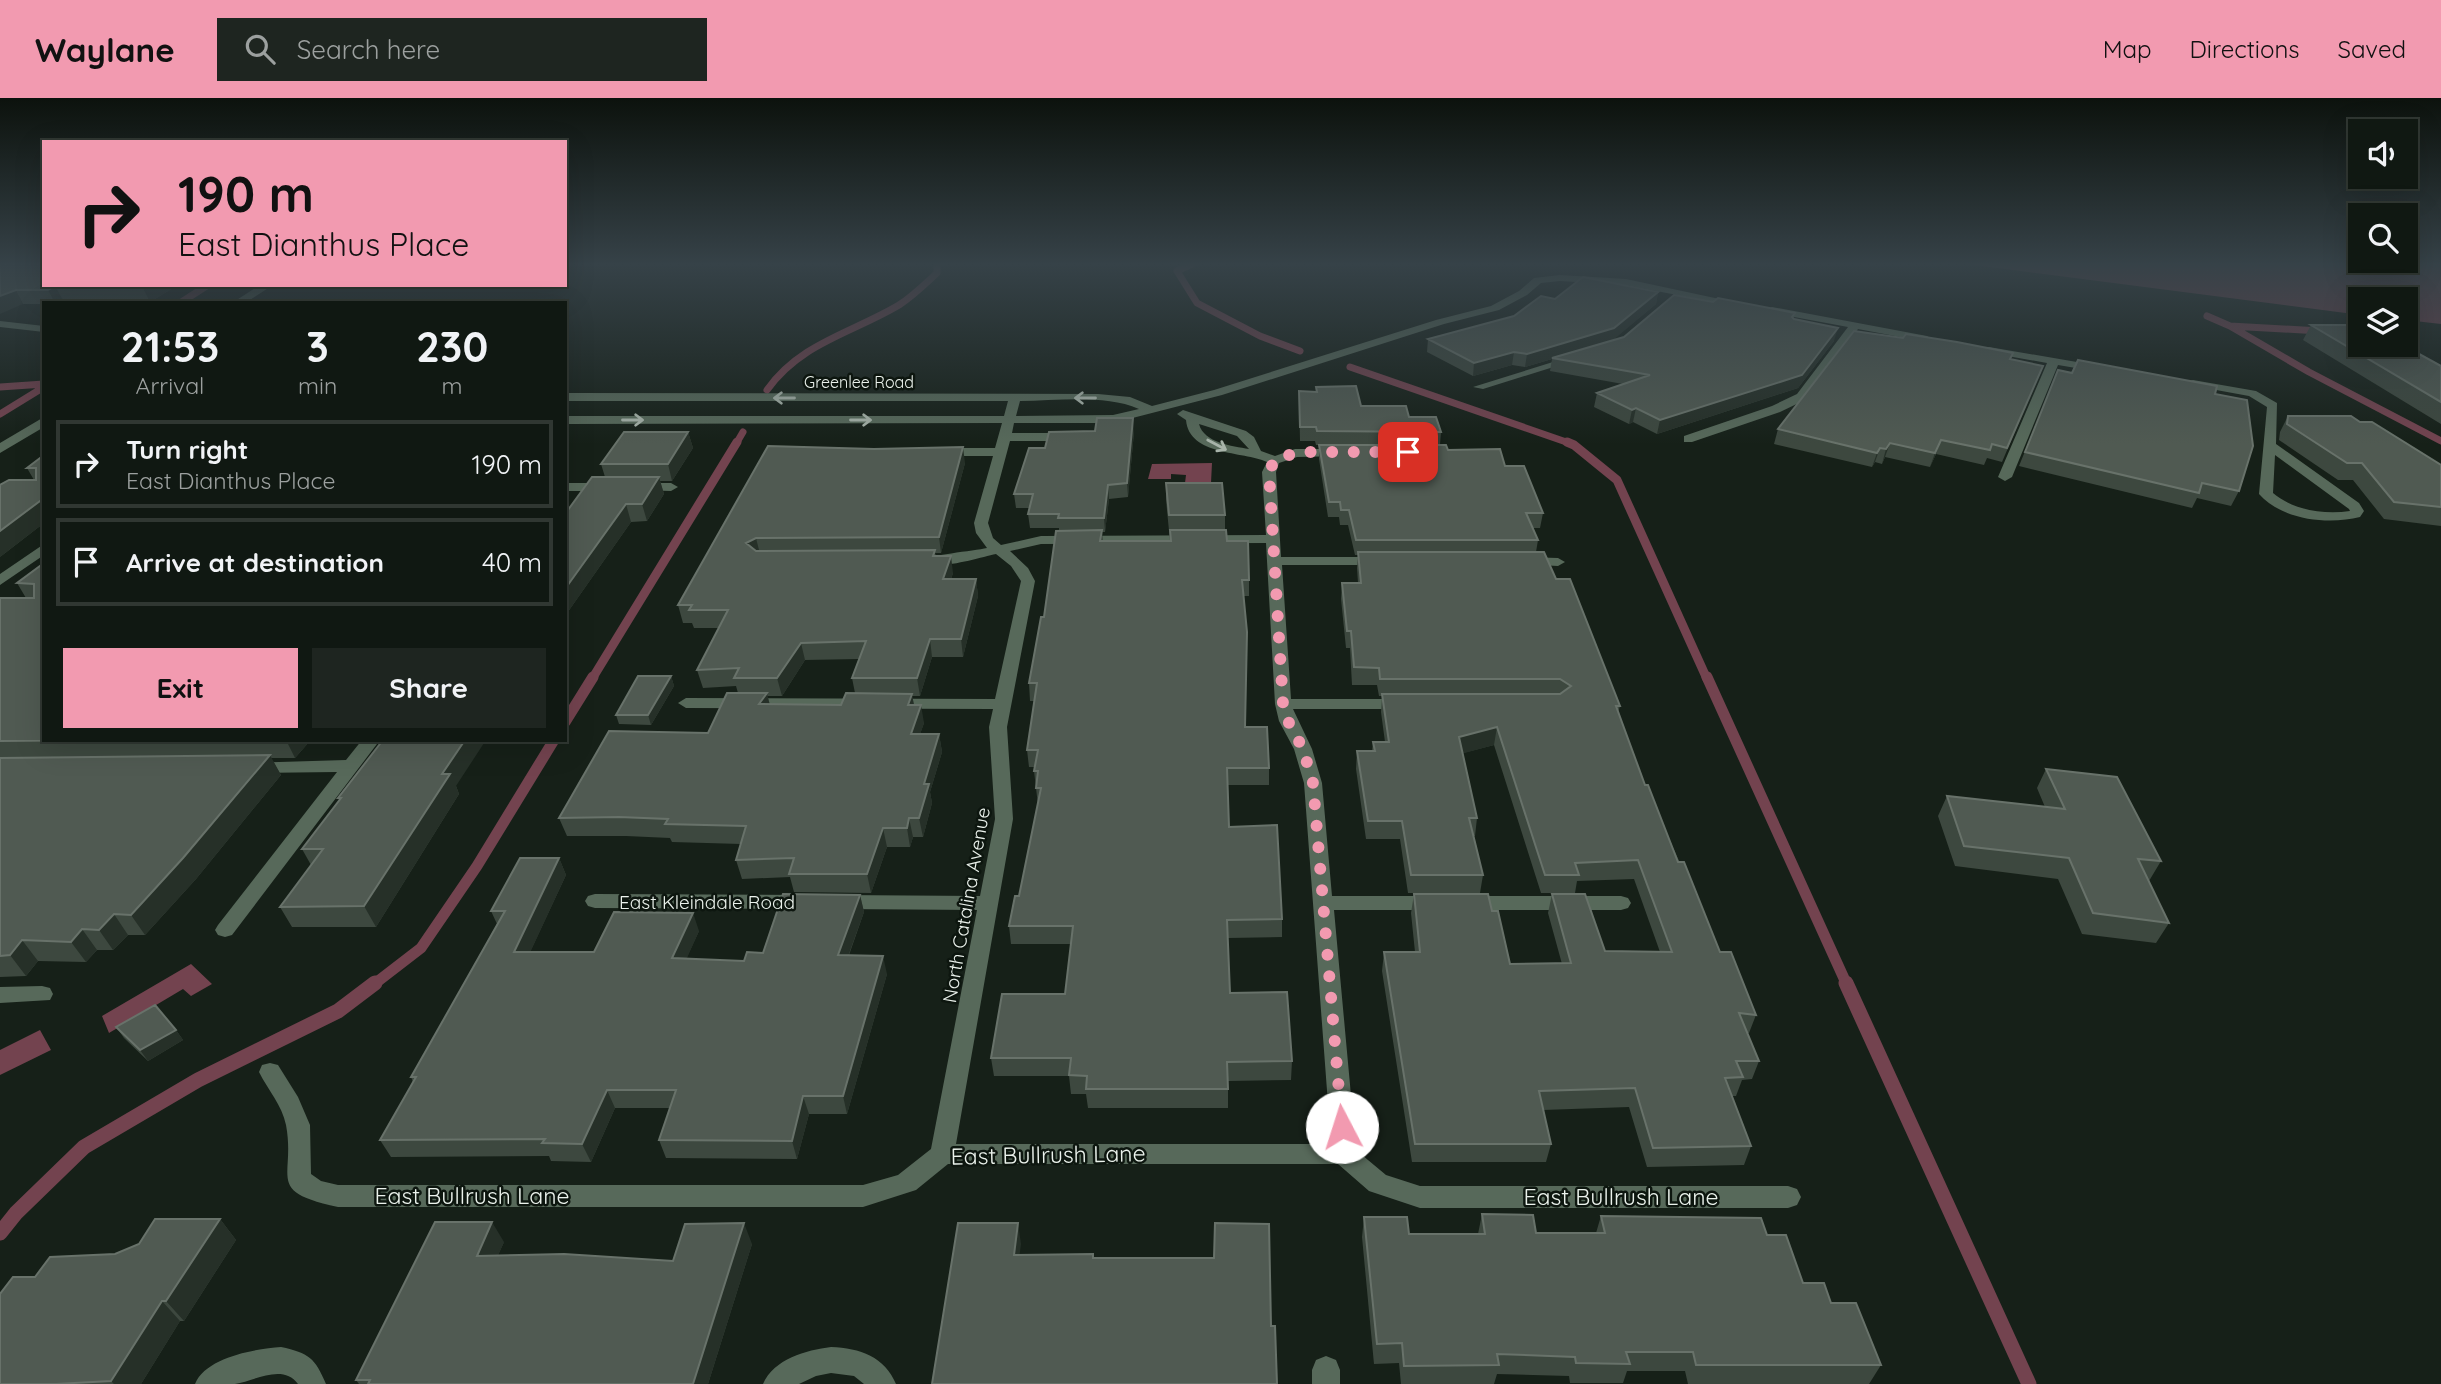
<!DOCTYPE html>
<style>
:root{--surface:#101812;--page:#1e2520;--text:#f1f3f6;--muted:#9ca09f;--line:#303732;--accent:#f29ab0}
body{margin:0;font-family:Quicksand,sans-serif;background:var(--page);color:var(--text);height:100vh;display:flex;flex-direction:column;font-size:26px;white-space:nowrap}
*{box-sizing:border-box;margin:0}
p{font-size:23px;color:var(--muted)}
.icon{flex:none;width:38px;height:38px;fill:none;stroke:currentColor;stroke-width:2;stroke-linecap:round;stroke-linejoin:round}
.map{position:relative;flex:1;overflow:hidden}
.panel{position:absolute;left:42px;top:203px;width:525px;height:441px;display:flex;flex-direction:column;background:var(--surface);border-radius:0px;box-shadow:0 7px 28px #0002,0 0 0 2px var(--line)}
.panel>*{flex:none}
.top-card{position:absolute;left:42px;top:42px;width:525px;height:147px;border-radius:0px;box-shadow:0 7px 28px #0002,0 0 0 2px var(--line);background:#f29ab0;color:#111;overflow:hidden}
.fabs{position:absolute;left:2348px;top:21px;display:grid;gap:14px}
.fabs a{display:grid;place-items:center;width:70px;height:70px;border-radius:0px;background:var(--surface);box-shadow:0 7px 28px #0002,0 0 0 2px var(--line);font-size:35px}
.pin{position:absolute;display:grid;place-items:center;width:60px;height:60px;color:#fff;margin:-30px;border-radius:14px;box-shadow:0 4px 10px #0006}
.me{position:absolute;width:77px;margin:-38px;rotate:355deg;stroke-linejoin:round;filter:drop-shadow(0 0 5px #0008)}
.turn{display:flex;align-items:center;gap:24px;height:147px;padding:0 21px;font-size:32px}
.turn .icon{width:91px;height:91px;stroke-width:2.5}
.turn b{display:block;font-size:49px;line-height:60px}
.eta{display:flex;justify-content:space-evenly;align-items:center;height:119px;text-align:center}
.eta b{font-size:42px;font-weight:800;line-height:49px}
.cta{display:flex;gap:14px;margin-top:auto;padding:14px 21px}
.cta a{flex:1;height:80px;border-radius:0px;background:var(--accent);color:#111;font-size:28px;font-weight:800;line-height:80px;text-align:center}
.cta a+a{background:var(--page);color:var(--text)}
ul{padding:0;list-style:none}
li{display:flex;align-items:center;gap:21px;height:88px;margin:0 14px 10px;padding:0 7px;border:4px solid var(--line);border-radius:0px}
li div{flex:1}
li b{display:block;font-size:26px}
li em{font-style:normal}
header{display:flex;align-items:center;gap:42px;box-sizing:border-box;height:98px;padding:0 35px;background:var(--accent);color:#111}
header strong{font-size:33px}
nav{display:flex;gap:38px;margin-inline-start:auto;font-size:24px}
.search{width:490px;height:63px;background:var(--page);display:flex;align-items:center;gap:18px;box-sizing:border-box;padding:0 24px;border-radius:0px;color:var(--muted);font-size:26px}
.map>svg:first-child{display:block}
.water{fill:#73434f}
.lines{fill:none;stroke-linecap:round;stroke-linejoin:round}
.stream-far3{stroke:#73434f;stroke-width:7}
.stream-far2{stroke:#73434f;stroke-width:9}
.stream-far1{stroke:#73434f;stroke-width:11}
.stream{stroke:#73434f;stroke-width:15}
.minor{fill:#57695a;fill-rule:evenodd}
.tertiary{fill:#57695a;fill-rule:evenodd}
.wall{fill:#3d483f;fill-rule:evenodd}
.shaded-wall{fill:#263028}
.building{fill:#505a52;stroke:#68726a;stroke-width:2}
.oneway{stroke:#a8b4aa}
.route{stroke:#f29ab0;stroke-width:12;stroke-dasharray:0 21.6}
.labels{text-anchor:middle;stroke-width:5;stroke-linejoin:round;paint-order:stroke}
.far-street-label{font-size:16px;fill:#ebf2ec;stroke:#0d160f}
.street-label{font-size:19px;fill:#ebf2ec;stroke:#0d160f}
.near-street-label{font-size:23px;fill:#ebf2ec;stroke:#0d160f}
</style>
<header>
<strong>Waylane</strong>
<div class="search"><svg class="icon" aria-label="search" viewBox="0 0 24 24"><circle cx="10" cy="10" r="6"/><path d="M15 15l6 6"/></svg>Search here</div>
<nav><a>Map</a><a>Directions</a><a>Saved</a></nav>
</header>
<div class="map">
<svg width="2441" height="1286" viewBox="0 0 2441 1286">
<rect width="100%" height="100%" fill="#162018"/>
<path class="water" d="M1967,166H2441V226L2406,222V201H2361V217Z
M1212,365L1211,385H1185L1186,377L1171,376V381H1148L1152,366Z
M191,866L212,886L191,898L183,891L109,935L102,918Z
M40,932L51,952L0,977V952Z"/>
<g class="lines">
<path class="stream-far3" d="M1192,166L1177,173L1197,205L1260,238L1300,253
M180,205L208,187
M2207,218L2230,228L2320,233
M2230,228L2309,274L2441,343
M1350,269L1572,346
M0,289L44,286
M767,292C800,245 852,235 899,207C913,198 925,186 937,175V166
M0,316L44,289
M736,346L743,334"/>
<path class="stream-far2" d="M1567,344L1574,347L1617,382L1707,581
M592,581L737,344"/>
<path class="stream-far1" d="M1707,579L1847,887
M565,624L593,579
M373,887L421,850L477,768L554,642"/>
<path class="stream" d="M1846,885L2029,1286
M0,1135L16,1115L84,1049L198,982L338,913L375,885"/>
<path class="minor" d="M1560,177L1626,181L1743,206L1738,209L1626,187L1560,183L1541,185L1527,197L1499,212L1444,226L1222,297L1113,325H1014L1012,335H1071L1077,339L1071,343H1010L988,425L993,440L1001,447L1041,438L1266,437L1262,374L1267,364C1243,353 1189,358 1186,322L1177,316L1183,312L1246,333L1254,339L1261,353L1275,358L1295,351H1348L1349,354L1343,358L1297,359L1279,365L1276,374L1281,459H1379L1386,463L1379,467H1282L1291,601H1405L1413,606L1405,611H1293L1312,651L1322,685L1332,798H1435L1442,800L1445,805L1442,810L1435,812H1334L1356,1052L1386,1077L1420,1088H1788L1797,1091L1801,1099L1797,1107L1788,1110H1420L1369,1093L1338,1066H948L916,1092L863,1109H338C264,1093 296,1080 286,1027C282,1007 268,992 259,974L262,967L270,965L278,967L298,999L310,1027L311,1076L321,1083L338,1087H863L898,1077L931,1051L977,812L838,811L831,809L828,804L831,799L838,797L980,798L995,721L989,629L993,611L686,610L678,605L686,600L995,601L1021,483L1011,468L996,456C978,460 934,474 921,463C927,457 974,453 987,450L976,435L974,425L993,358H941L935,354L941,350H995L1002,325L565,326V318H1004L1008,303H565V295L1098,296L1130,299L1152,308L1214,292L1436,222L1491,208L1519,193L1534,180ZM1020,303C1057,303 1104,296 1139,311L1113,317L1016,318ZM1199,326L1237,338L1249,351C1232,348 1204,345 1199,326ZM1266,445L1275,606L1279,623L1294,651L1304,685L1331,1046H956L1013,721L1007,629L1035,483L1028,470L1010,453L1041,446Z
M260,187H273L245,205H232Z
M1772,209L1927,238L1932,241L1927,244L1858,231L1805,302L1780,314L1692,344H1684V338L1772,308L1797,296L1848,229L1768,214L1767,212Z
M0,223L44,228V234L0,229Z
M1989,249L2100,268L2106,271L2100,274L2058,267L2012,379L2005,383L1998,379L2047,265L1985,254V250Z
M1569,259L1579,261L1483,291L1473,289Z
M2193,282L2256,293L2277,305L2276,346L2359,405L2364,413L2360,419C2328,427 2282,422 2259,396L2267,309L2249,298L2189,287V283ZM2275,357L2349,411L2350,413C2324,417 2293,412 2273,395Z
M565,385H607L614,389L607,393H565Z
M639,385H671L678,389L671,393L634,392L632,389Z
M44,446V457L0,487V476Z
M1526,459L1558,460L1565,464L1558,468L1521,466L1519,463Z
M362,642H380L232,837L225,839L218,837L215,832L218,827L337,674L253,675L244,669L247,665L346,662Z
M595,796L803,797L810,799L813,804L810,809L803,811L595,810L588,808L585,803L588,798Z
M1466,798H1621L1628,800L1631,805L1628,810L1621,812H1466L1459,810L1456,805L1459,800Z
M42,888L50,890L53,896L50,902L0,905V889Z
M281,1249C309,1255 315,1260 326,1286H298C283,1265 254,1283 235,1286C222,1286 208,1286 195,1286C206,1259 255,1251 281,1249Z
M831,1249C860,1250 885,1259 896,1286H864L854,1278L831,1275L816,1278L799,1286H763C774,1261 806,1252 831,1249Z
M1326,1258L1336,1262L1340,1272V1286H1312V1272L1316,1262Z"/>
<path class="tertiary" d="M44,319V329L0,355V345Z"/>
</g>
<path class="wall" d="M0,166L44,187H178L150,204L63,202L59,205H44V206H23Z
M1658,194L1656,206L1612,242L1794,220L1834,243L1798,290L1657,336L1633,324L1629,326L1594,309L1597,295L1623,286L1550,273L1552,261L1525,269L1512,267L1473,278L1427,254L1428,241L1514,218L1555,201Z
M2311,227L2441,268V326L2303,242Z
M2011,261L2037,282L2002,364L1987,360L1984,367L1936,356L1930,369L1885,359L1882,366L1875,364L1872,369L1774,346L1778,331Z
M2058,272L2215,296L2239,393L2231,408L2197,400L2192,410L2019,368Z
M1316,289L1361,308L1409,319L1441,334L1440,347L1448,352L1505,368L1543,415L1540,430H1533L1538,442L1536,454L1556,481L1620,608L1618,614L1645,687L1720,854L1756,917L1749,935H1747L1759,963L1752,981L1742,982L1736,998H1732L1751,1048L1744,1067L1647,1069L1629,1009L1543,1012L1551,1046L1546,1064H1412L1382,873L1384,854H1415L1411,815L1414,796L1492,813L1510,866H1562L1548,815L1552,796L1605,853L1660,854L1634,781L1577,783L1575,795H1541L1494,647L1463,655L1477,720L1475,738H1474L1483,777L1480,795H1408L1400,741H1366L1356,671L1357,653H1372L1373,644H1385L1381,614L1382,598H1379L1377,587H1352L1350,550H1346L1341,501L1342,485H1358L1357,470L1358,457H1355L1348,427H1340L1339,419H1328L1319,361V347H1316L1315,343H1300L1299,293L1316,294Z
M2288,318L2360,324L2441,367V428L2384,421L2353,382H2338L2279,342L2280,334Z
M688,334L693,350L672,383H660L664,396L647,423L631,424L565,518V416L605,379L601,366Z
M1134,334L1128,399L1109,401L1105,434H1102L1103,443H1170L1166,402V385L1225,417V432L1227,443L1249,482V498H1244L1245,629L1269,670V687H1228L1229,729L1282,821V839L1228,840L1230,895L1292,963L1291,982L1228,983V1010H1088L1086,996H1071L1069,978H994L991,960L1065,896L1071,846H1011L1009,828L1019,798L1038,707L1034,673L1035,669H1029L1027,652L1035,603H1030L1029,585L1044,519L1059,433V430H1030L1028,416L1030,410H1016L1014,396L1045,350Z
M768,348L965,365L941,455H935L936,458L953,475L951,481H976L978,498L963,559H932L920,598H912L914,607L924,625L920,636H939L942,654L930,694L932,705L923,739H913L910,749H887L871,795L794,794L790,779L742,781L736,762L741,746L672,744L670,740L626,738H567L559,720L708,635L738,595L736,588L703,590L697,572L719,530H694L692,525H683L678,507ZM859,561L852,580L855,595L841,607L770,606L767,598H782L805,562Z
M44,357V425L0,459L34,382L27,370Z
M44,465V642H335L334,644H309L295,660H271L281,677L196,781L145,837H128L113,852H97L86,864L38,863L26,878L0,879V500H26L17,485Z
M671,578L674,588L651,627L619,626L616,617Z
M2046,671L2161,763L2149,783L2169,825L2156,845L2082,836L2058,781L1955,768L1938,718L1947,698L2045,709L2037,690Z
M456,688L459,696L376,829H292L280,809L311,767L302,751L339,702L338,700Z
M559,760L566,777L530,854H594L699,833L686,861L744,863L763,855L860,797L864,814L849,857L887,876L847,1016H809L797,1061L666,1060L659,1042L670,1010H615L591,1064L551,1063L549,1058L391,1059L380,1042L413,984L411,979L497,826L491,813Z
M116,929L176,932L183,942L148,963L124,940Z
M1482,1116L1536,1135H1596L1601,1118L1767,1137L1803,1185L1831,1205L1881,1267L1869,1286H1688L1685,1273H1627L1623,1285H1570L1569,1278L1497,1276L1494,1286H1401L1399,1265L1374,1266L1362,1139L1364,1119L1409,1136H1478Z
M220,1121L236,1142L184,1223H180L141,1286H0L35,1179L115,1156Z
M504,1144L498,1157L673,1163L752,1146L708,1286H359L356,1282Z"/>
<path class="shaded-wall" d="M147,187H178L150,204L143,190Z
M55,188L63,202L59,205H55L48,192Z
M16,192L23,206L0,216V198Z
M1658,194L1656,206L1612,243L1525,269L1527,256Z
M1838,230L1834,243L1798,290L1657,336L1660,322Z
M1514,254L1512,267L1473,278L1474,265Z
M1636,310L1633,324L1629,326L1632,312Z
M1133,320L1134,334L1128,399L1127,385Z
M688,334L693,350L672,383L668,366Z
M1941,342L1936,356L1930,369L1935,355Z
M1890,345L1885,359L1882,366L1886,351Z
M963,349L965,365L941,455L939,439Z
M1880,350L1875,364L1872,369L1877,355Z
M659,379L664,396L647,423L642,406Z
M1108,387L1109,401L1105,434L1104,420Z
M44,400V425L0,459V433Z
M626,406L631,424L565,518V491Z
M756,440L760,456L746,445Z
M951,458L953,475L945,499L943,481Z
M976,481L978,498L963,559L961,541Z
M930,541L932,559L920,598L917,580Z
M801,545L805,562L782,598L777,580Z
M671,578L674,588L651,627L648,617Z
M767,595L771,613L759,606Z
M912,596L915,613L908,607Z
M921,607L924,625L914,654L911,636Z
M1497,629L1494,647L1457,657L1459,639Z
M939,636L942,654L930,694L932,705L923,739L919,720L924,686Z
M286,642H308L309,644L295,660Z
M465,642H486L456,688L459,696L376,829L364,808L442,676Z
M270,657L281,677L196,781L145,837L131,817Z
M909,720L913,739L910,749L907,730Z
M883,730L887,749L871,795L867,776Z
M559,760L566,777L522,872L514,854Z
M860,797L864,814L842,875L838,857Z
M693,815L699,833L679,878L672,860Z
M114,816L128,837L113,852L99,832Z
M82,831L97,852L86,864L71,844Z
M22,842L38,863L26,878L10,857Z
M883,858L887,876L847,1016L843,998Z
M176,932L183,942L148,963L140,952Z
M607,992L615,1010L591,1064L582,1046Z
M803,998L809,1016L797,1061L792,1043Z
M220,1121L236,1142L184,1223L166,1203Z
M492,1124L504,1144L489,1178L477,1158Z
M744,1125L752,1146L708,1286H693Z
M1018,1125L1021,1146L1017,1177L1014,1157Z
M162,1203L180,1223L141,1286H114L111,1283Z"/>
<path class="building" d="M0,166H44V187H147L143,190L55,188L48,192H16L0,198Z
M1583,179L1658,194L1614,230L1527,256L1514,254L1474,265L1428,241L1514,218L1541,198L1555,201Z
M1674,197L1713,204L1718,200L1795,215L1792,219L1794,221L1838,230L1802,277L1660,322L1636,310L1632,312L1597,295L1650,277L1552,260L1624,239Z
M2311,227H2361V247H2403L2441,268V304Z
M1854,233L1903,240L1906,236L1957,244L2013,255L2010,261L2043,268L2007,350L1992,346L1990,352L1941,342L1935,355L1890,345L1886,351L1880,350L1877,355L1778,331Z
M2078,262L2217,288L2215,296L2247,302L2253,348L2239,393L2202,385L2199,395L2025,354L2058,272L2072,275Z
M1356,288L1361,308H1406L1409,319H1436L1441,334L1317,333L1316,329H1300L1299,293L1317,294L1316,289Z
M2288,318H2351L2360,324H2372L2441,367V409L2394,404L2362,365H2347L2287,326Z
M1097,320H1133L1127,385L1108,387L1104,420H1058L1059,416H1028L1033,396H1014L1029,350H1045L1049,334L1095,333Z
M624,334H688L668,366H601Z
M1319,347H1446L1448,352L1500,351L1505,368H1524L1543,415H1526L1538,442H1356L1349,412H1341L1340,404H1329Z
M768,348L874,351L963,349L939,439L756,440L746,445L756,453L935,452L933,458H951L943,481H976L961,541H930L917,580H852L866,543L801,545L777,580H734L739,570L697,572L728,512H689L692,507H678Z
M44,357V400L0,433V387L9,382H36V370H27Z
M592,379H659L642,406H626L565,491V416Z
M1166,385H1222L1225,417H1169Z
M1102,432L1100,443H1171L1170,432H1226L1227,443H1248L1249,482H1242L1247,534L1245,629H1267L1269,670H1227L1229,729L1277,727L1282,821L1227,822L1230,895L1287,894L1292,963L1227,964L1228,991H1086L1087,978L1069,977L1071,960H991L1002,896H1065L1073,828H1009L1015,798H1019L1041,690H1036L1038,673H1034L1038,652H1027L1037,585H1029L1041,519H1044L1056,433Z
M1358,454H1544L1556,481H1570L1620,608H1616L1645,687H1648L1678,764H1684L1720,854H1731L1756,917L1739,915L1759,963H1736L1743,979L1725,980L1751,1048L1653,1050L1635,990L1539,993L1551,1046H1415L1384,854H1420L1414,796H1488L1492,813H1498L1510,866L1571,865L1552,796H1585L1605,853L1672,854L1638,762L1575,765L1579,777H1545L1497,629L1459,639L1477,720H1469L1483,777H1411L1402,723H1368L1357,653H1375L1373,644H1389L1382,596H1560L1571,588L1560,581H1380L1379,570L1354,569L1351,533H1347L1342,485H1361Z
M44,465V642H104L0,643V500H34V486L17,485Z
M638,578H671L648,617H616Z
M727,595H767L759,606L841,607L846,595L912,596L908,607H921L911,636H939L924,686H929L919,720H909L907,730H883L867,776H789L794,760L736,762L746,728L665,726L668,721L619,719L559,720L609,633L708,635Z
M383,642H465L442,676H450L364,808L280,809L323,751H302L341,700H338Z
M270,657L183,760L131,817L114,816L99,832L82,831L71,844L22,842L10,857L0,858V660Z
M2046,671L2117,679L2161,763L2138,761L2169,825L2093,815L2069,760L1964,748L1947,698L2065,711Z
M520,760H559L514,854H594L614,814L693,815L672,860L744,863L747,854L763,855L783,796L860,797L838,857L883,858L843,998H803L792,1043L659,1042L676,992H607L582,1046L542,1045L545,1041L380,1042L416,979H411L505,813H491Z
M155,907L176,932L140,952L116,929Z
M1482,1116L1533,1117L1536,1135H1605L1601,1118L1761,1120L1767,1137H1786L1803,1185H1824L1831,1205H1856L1881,1267H1696L1693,1254H1626L1630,1266L1576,1265L1575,1259L1497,1256L1499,1267L1404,1268L1402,1245L1377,1246L1364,1119H1407L1409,1136H1485Z
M155,1121H220L166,1203H162L111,1283L56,1286H0V1196L13,1179H35L50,1159L115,1156L139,1146Z
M435,1124H492L477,1158L564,1156L673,1163L685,1126L744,1125L693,1286H368L370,1282H356Z
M958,1125H1018L1014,1157L1093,1156V1160H1214L1215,1125L1269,1126L1271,1228H1275L1277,1286H932Z"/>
<defs><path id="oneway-shaft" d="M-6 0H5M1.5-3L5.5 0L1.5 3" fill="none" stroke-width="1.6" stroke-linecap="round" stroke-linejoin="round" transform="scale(1.75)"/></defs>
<g class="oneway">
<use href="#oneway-shaft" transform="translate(784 300) rotate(-180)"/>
<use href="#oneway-shaft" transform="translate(1085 300) rotate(180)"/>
<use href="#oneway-shaft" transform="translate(633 322)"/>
<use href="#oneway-shaft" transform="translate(861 322)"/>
<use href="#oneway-shaft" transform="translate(1217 347) rotate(28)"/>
</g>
<linearGradient id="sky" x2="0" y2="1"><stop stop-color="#0c120d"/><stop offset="0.48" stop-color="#364248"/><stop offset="1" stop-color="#364248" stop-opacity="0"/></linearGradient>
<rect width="2441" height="346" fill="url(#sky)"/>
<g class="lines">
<path class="route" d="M1342,1029L1313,685L1303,651L1288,623L1283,606L1269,374L1274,363L1283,358L1309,354H1408"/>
</g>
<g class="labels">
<g class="far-street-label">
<text x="859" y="290">Greenlee Road</text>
</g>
<g class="street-label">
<text x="707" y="811">East Kleindale Road</text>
<text transform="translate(966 807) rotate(-80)" y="7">North Catalina Avenue</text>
</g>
<g class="near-street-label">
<text transform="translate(1048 1057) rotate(-1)" y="8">East Bullrush Lane</text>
<text x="472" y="1106">East Bullrush Lane</text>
<text x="1621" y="1107">East Bullrush Lane</text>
</g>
</g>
</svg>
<div class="fabs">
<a><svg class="icon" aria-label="sound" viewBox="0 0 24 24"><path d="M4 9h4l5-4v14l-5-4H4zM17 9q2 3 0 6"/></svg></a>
<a><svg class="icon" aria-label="search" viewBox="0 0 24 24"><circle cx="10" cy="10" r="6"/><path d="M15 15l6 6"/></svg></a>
<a><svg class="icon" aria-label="layers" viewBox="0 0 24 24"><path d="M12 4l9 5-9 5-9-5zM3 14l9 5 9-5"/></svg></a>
</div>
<div class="pin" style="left:1408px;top:354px;background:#d93025"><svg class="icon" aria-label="arrive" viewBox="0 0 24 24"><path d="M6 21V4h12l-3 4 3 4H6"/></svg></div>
<svg class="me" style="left:1342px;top:1029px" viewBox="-20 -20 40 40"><circle r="19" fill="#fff"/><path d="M0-13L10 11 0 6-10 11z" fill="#f29ab0"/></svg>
<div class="top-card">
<div class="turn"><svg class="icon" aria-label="right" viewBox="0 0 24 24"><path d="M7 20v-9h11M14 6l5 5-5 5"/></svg><div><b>190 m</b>East Dianthus Place</div></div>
</div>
<section class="panel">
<div class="eta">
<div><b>21:53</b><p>Arrival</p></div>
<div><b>3</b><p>min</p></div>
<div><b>230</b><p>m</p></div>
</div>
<ul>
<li><svg class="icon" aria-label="right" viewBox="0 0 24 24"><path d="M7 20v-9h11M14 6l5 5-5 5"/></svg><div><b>Turn right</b><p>East Dianthus Place</p></div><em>190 m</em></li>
<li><svg class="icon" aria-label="arrive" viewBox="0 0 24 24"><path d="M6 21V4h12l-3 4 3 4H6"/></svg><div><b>Arrive at destination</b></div><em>40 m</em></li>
</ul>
<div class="cta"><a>Exit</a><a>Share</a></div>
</section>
</div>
